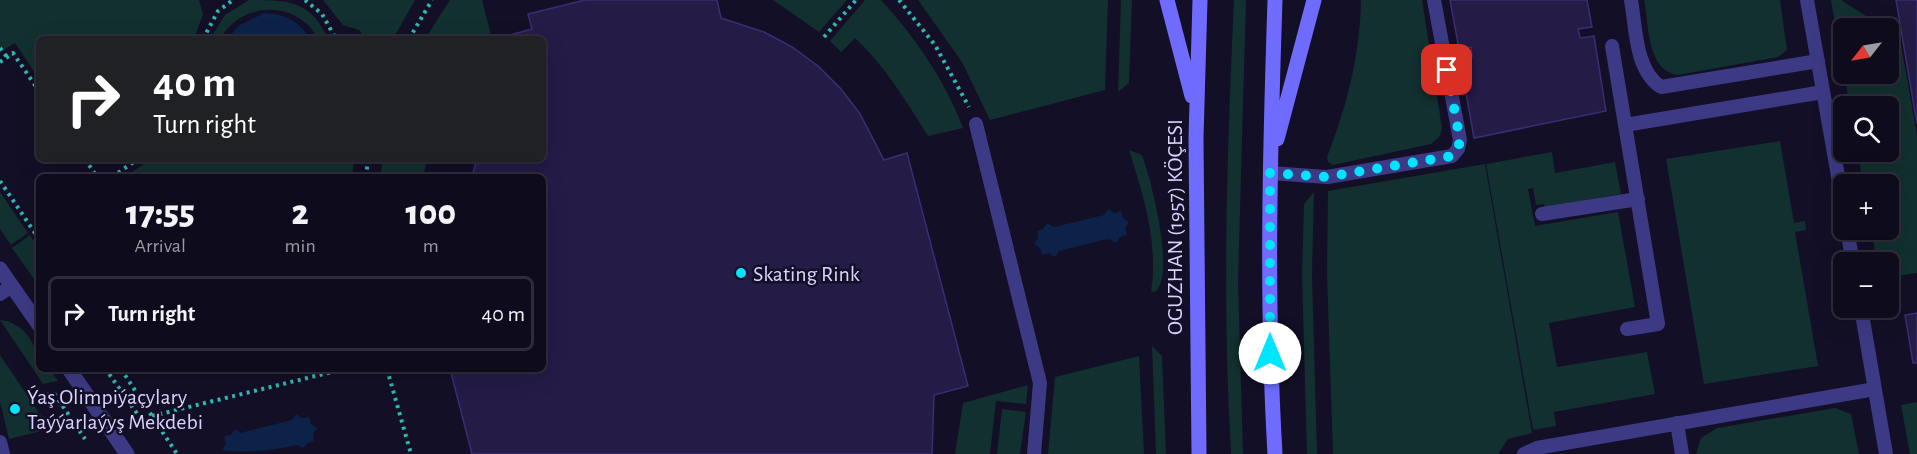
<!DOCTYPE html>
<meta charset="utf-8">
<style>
:root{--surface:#0e0b1c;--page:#1c1929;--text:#f1f3f6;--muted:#9b9ba3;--line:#2e2b3b}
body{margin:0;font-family:"Alegreya Sans",sans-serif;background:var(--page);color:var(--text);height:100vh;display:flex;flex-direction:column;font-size:22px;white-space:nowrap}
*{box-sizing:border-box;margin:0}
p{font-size:20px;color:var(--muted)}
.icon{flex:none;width:33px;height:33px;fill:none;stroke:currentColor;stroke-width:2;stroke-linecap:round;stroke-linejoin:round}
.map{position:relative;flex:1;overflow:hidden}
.panel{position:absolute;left:36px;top:174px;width:510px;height:198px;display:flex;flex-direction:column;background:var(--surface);border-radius:9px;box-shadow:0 6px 24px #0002,0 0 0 2px var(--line)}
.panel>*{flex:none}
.hud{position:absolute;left:36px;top:36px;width:510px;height:126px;border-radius:9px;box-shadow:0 6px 24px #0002,0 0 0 2px var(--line);background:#202124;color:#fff;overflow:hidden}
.needle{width:39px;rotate:239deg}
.fabs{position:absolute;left:1833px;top:18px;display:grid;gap:12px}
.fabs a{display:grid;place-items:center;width:66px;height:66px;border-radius:9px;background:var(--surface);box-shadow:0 6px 24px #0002,0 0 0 2px var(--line);font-size:30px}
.pin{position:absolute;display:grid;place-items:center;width:51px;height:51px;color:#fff;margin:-26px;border-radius:12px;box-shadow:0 3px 9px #0006}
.me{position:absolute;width:66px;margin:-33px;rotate:0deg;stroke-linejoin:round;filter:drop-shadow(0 0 4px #0008)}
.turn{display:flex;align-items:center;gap:21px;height:126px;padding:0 18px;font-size:27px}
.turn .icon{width:78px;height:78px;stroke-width:2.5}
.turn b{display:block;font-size:42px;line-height:51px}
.eta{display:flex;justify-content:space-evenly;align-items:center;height:102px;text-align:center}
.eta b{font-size:36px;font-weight:800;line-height:42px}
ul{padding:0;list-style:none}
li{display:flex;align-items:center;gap:18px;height:75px;margin:0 12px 9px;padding:0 6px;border:3px solid var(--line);border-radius:9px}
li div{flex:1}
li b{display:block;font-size:22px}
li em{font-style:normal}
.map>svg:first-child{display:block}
.green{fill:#12302f}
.water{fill:#0c2248}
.building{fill:#241b47;stroke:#3b2d73;stroke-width:1.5}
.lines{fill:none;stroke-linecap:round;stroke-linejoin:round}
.path{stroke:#2fb8b0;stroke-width:4;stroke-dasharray:3 4.5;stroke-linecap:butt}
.service{stroke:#3d3a85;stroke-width:14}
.tertiary{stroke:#3d3a85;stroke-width:15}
.secondary{stroke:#6f6bff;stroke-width:15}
.route{stroke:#00e5ff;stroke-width:10;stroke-dasharray:0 18}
.poi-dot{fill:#00e5ff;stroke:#130f26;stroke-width:2}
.labels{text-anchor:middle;stroke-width:5;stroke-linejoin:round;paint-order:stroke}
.street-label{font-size:22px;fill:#d9d4ff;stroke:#130f26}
.poi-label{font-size:22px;fill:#d9d4ff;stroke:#130f26;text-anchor:start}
</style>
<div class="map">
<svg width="1917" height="454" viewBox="0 0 1917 454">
<rect width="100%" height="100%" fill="#130f26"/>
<path class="green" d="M0,0H199L203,14L194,39H39V79L15,43L0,52Z
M249,0C287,0 311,0 328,39H318C298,0 242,0 220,39H210L225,15Z
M323,0H415L393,39H366L359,30L343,25Z
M450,0H482L492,39H425Z
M773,0H847L819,32Z
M865,0H881C915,37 945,80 963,128L928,136C906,101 885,66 855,38L841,52L830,41Z
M918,0H1108L1105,90L990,120L962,62Z
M1121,0H1132L1129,83L1118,92Z
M1234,0H1246L1238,281L1243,454H1231C1222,302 1227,152 1234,0Z
M1361,0H1422L1442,128L1440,136L1431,144L1333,165L1328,162L1327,157C1347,106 1360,55 1361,0Z
M1644,0H1780L1787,50L1778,57L1678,75C1647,71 1649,25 1644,0Z
M1831,0H1841L1885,28H1844L1843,70Z
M1889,31L1900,39L1917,135V273L1889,277L1888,262H1877L1871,230H1888V184H1863L1858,152H1888V106H1850L1844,74H1888Z
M1780,141L1794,223L1805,221L1806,230L1795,232L1818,366L1704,384L1666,159Z
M1129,150L1142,155C1151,179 1176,275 1155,292L1151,291C1159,245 1143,194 1129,150Z
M1552,152L1555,173L1615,162L1621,194L1545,207L1544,204L1536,205L1533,188L1528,189L1535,226L1618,212L1635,307L1549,323L1557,367L1647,352L1655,394L1554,412L1556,426L1533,430L1486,164Z
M151,159H354L352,177H125Z
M383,159H427L423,177H380Z
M1485,164L1532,433L1508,439L1498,454H1333L1327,274L1328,191Z
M0,192L28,233L11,245L0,229Z
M1314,192L1312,274L1317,454H1307L1302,274L1304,204Z
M30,235L39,249V286L12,248Z
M0,320C25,322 39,347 39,369H50L58,381L43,384Z
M1152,346L1162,356L1166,454H1156Z
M0,355L50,429L9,439L0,402Z
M1139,356L1144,454H1048L1055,377Z
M1028,385L1026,404L996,401L990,454H955L963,403Z
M1917,402V454H1910L1901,405Z
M1835,408L1851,414L1859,454H1696L1701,438L1717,428Z
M1002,409L1026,412L1020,454H997Z"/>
<path class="water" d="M264,13C286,14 298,21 311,39H228L238,26Z
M1108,209L1114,213L1121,211L1123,218L1129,222L1125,228L1127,235L1120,237L1116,243L1110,239L1103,240L1059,251L1055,257L1049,253L1042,255L1040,248L1034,244L1038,238L1037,231L1043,229L1047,223L1054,227L1104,215Z
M296,414L302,418L309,417L311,424L317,428L313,434L314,441L308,443L303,448L297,445C275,450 242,454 222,450L226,444L224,436L231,435L235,429L241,433L248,431L292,420Z"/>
<path class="building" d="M585,0H717L721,18L764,32L792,47L818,66L841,89L860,114L884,160L907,153L968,386L934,395L932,454H472L450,369H543V177H472L477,159H543V39H511L510,35L532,29L528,14Z
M1450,0H1587L1592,27L1578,29L1580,38L1594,36L1606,111L1474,138L1460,59L1472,57L1471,47L1459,49Z
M1896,0H1917V124Z
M1917,313V363H1913L1905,315Z"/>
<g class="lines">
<path class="path" d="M305,0L322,14L336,39
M899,0L935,45L969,107
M824,37L856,0
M203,39L218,11L233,0
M409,39L432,0
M0,48L7,57
M0,62L13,53L39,91
M85,159L97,177
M112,177L138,159
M366,177L368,159
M0,181L39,239
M110,369L107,371L138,415
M121,369L177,454
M387,369L411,454
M40,397L54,393L85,439
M152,416L344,369"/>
<path class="service" d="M1631,0C1636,28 1635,70 1661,87L1818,61
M1807,0L1844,210
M1612,46L1658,324L1627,329
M976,124L1040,383L1034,454
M1625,125L1823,92
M1270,173L1327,177L1452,156L1458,149L1460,140L1434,0
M1542,214L1638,199
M1847,230L1853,262
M0,294L12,286
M1861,308L1886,454
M1677,423L1682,454
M0,442L3,454
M1524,454L1537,448L1875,389"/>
<path class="tertiary" d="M0,269L39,325
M69,369L127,454"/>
<path class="secondary" d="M1167,0L1192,96
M1277,139L1314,0
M1199,454L1196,138L1200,0
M1275,454C1266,303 1270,151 1275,0"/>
</g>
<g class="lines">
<path class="route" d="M1270,353V173L1327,177L1452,156L1458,149L1460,140L1447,70"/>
</g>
<g class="poi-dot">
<circle cx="741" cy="273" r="6"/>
<circle cx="15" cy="409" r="6"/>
</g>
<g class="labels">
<g class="street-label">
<text transform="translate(1174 227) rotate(-90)" y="8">OGUZHAN (1957) KÖÇESI</text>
</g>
<g class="poi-label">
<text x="753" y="281">Skating Rink</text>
<text x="27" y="404">Ýaş Olimpiýaçylary<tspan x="27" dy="25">Taýýarlaýyş Mekdebi</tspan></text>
</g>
</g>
</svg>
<div class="fabs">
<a><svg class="needle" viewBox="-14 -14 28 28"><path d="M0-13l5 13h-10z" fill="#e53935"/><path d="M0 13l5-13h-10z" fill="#9b9ba3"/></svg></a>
<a><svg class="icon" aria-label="search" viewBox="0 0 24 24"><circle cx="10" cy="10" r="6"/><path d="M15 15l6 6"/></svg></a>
<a>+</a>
<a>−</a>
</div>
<div class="pin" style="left:1447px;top:70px;background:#d93025"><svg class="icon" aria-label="arrive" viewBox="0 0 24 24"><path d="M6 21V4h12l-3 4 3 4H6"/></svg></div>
<svg class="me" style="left:1270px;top:353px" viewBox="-20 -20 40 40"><circle r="19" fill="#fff"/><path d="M0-13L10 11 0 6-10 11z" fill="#00e5ff"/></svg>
<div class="hud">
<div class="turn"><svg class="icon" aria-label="right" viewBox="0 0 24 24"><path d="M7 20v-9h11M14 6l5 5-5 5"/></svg><div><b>40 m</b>Turn right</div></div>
</div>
<section class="panel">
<div class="eta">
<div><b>17:55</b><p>Arrival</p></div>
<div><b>2</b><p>min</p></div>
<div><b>100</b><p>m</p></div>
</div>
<ul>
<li><svg class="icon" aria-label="right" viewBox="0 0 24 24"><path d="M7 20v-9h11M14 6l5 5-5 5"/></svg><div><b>Turn right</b></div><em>40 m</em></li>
</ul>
</section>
</div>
